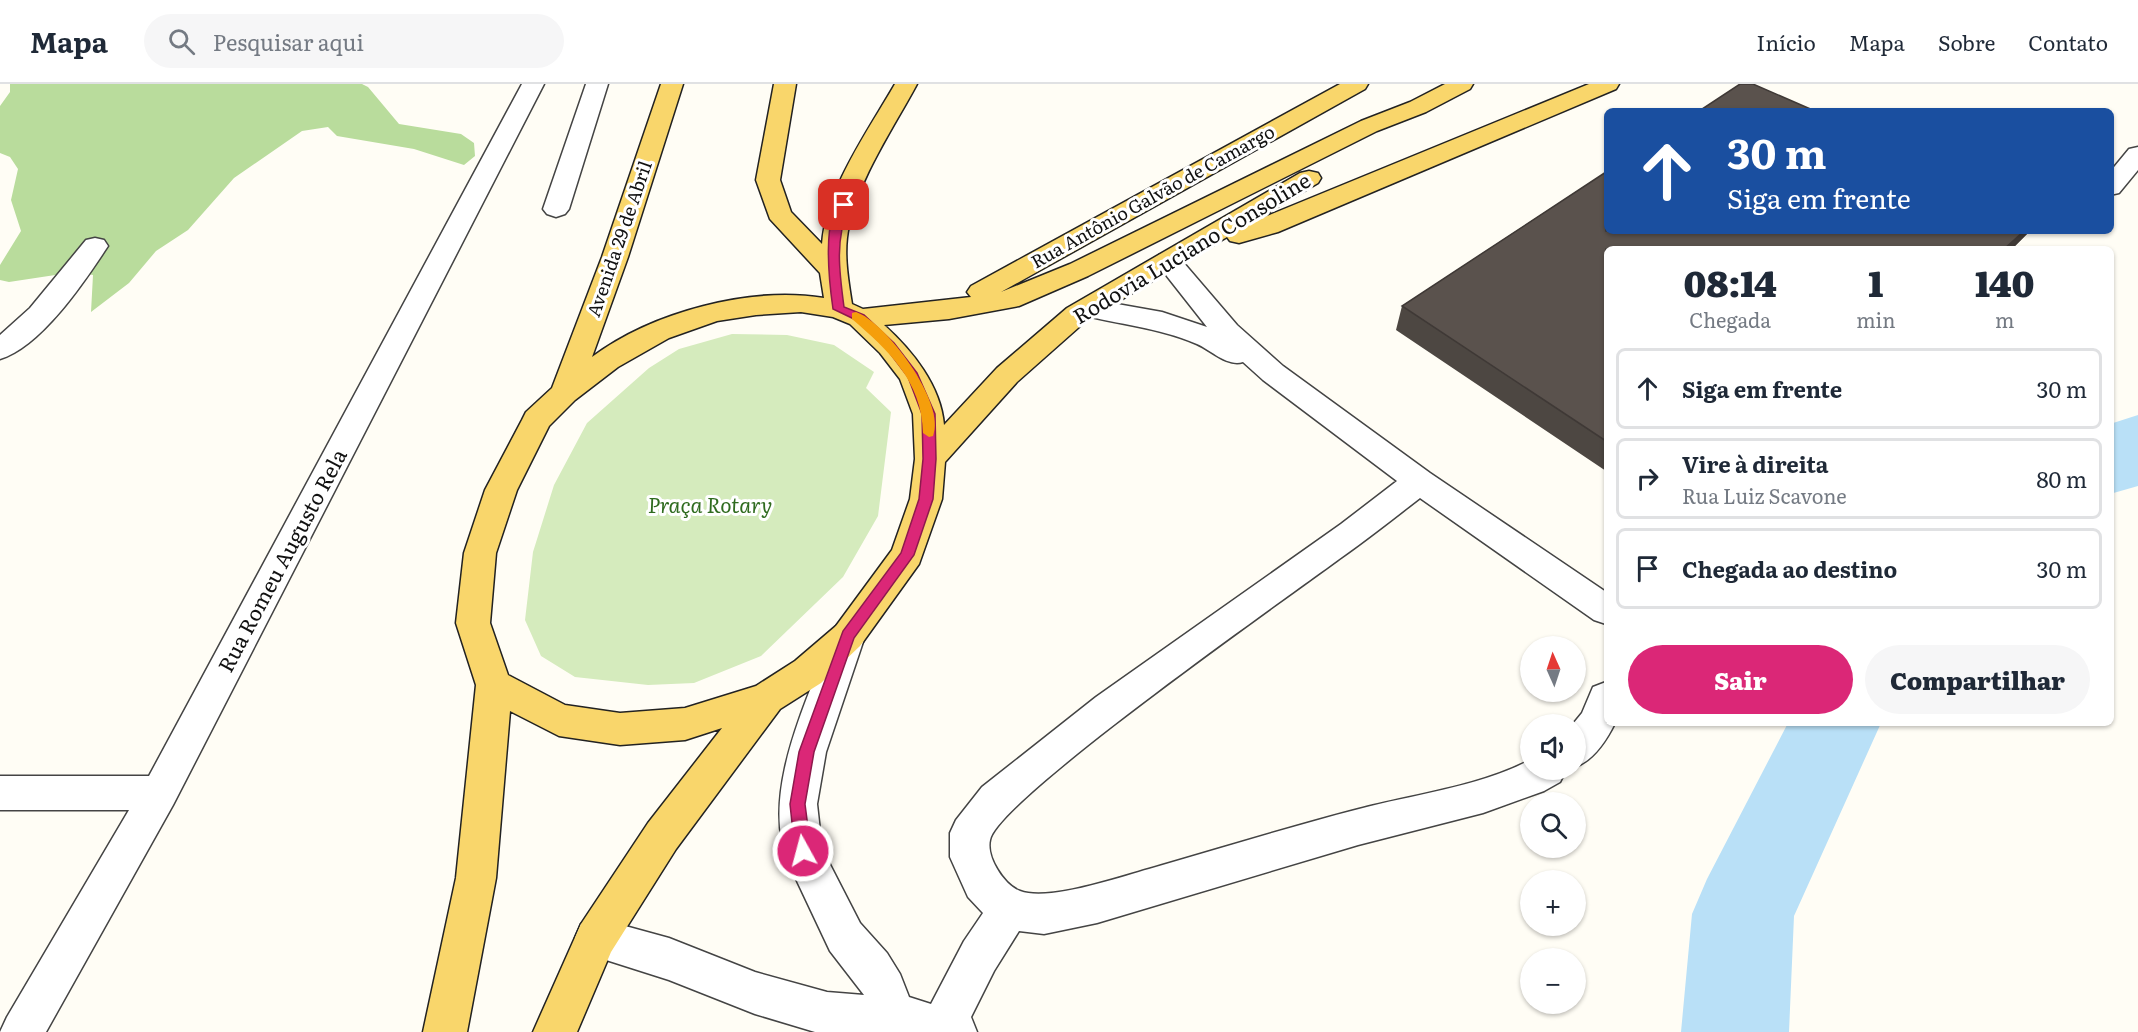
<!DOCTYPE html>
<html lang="pt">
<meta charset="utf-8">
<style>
:root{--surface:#fff;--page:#f6f6f7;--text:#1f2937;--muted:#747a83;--line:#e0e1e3;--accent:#db2777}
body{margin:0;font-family:Literata,serif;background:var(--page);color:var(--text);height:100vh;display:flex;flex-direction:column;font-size:22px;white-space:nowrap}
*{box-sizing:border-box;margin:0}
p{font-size:20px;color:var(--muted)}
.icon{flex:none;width:33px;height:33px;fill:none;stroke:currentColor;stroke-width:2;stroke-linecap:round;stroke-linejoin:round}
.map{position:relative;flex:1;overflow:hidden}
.drawer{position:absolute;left:1604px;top:162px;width:510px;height:480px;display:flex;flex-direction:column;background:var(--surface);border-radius:9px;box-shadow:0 2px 4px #0004}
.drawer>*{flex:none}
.guide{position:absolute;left:1604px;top:24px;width:510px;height:126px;border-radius:9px;box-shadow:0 2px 4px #0004;background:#1a4fa0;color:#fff;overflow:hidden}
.needle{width:39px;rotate:357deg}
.controls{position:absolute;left:1520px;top:552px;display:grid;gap:12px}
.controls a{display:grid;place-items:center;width:66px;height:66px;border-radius:50%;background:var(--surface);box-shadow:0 2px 4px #0004;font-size:30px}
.pin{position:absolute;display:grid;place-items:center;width:51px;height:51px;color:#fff;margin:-26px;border-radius:12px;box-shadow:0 3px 9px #0006}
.me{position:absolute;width:66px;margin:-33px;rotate:353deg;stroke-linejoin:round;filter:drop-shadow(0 0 4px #0008)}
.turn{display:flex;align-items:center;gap:21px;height:126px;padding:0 24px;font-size:27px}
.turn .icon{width:78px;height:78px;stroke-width:2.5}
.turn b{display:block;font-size:42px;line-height:51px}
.eta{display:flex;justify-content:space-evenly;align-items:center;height:102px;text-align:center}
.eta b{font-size:36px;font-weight:800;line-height:42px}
.primary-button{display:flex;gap:12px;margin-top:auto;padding:12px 24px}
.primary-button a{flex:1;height:69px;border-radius:36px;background:var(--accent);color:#fff;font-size:24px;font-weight:800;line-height:69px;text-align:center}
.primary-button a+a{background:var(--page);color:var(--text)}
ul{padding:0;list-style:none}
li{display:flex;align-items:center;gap:18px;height:81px;margin:0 12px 9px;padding:0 12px;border:3px solid var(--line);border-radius:9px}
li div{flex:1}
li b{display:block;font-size:22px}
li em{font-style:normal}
header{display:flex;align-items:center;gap:36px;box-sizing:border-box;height:84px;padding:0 30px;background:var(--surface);border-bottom:2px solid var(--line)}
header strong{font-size:28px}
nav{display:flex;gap:33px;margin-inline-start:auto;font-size:21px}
.search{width:420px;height:54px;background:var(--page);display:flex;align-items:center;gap:15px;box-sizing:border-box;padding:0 21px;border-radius:33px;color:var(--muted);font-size:22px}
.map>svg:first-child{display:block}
.green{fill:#d5ebbd}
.forest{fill:#b9dc9c}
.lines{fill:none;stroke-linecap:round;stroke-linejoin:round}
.river{fill:#b9e0f7;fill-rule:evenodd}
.minor-casing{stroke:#444;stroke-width:3}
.major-casing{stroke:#222;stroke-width:3}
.minor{fill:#fff;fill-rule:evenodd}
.major{fill:#f9d66b;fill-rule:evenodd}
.wall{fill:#4d4742}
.shaded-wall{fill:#3f3936}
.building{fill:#5a524d;stroke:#3f3936;stroke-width:1.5}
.route{fill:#db2777;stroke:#8e194d;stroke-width:1.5}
.slow{fill:#f59e0b}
.labels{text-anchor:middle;stroke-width:6;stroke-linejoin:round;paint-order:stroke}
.far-street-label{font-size:18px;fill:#111;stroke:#fff}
.street-label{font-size:21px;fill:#111;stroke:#fff}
.park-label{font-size:21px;font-style:italic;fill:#2f6b1f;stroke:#fff}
</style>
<header>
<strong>Mapa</strong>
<div class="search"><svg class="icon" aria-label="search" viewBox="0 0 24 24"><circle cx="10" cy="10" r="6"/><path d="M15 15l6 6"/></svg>Pesquisar aqui</div>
<nav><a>Início</a><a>Mapa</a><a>Sobre</a><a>Contato</a></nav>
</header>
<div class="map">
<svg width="2138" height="948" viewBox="0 0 2138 948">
<rect width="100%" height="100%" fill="#fffdf5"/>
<path class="green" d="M732,250L787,251L834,261L874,288L866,304L891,328L878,432L843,493L761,572L694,599L648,601L575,593L541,572L525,536L533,468L554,401L587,339L649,284L679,265Z"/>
<path class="forest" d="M10,0H362L368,3L399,40L461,50L474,59L475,72L464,81L414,65L337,52L328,43L302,47L234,94L188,146L156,167L129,199L91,228L93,191L75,188L9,198L0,196V181L21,147L11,116L18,85L10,73L0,69V22L10,8Z"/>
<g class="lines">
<path class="river" d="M2138,331V402L2110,410V340Z
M1788,639H1881L1794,832L1789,948H1681L1692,830L1707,795Z"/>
<defs>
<path id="minor" d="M522,0H544L173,721L46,948H0L7,933L129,726H0V692H149Z
M586,0H608L569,125L565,130L556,133L547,130L543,125Z
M2138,63V86L2119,109L2110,111V88L2129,65Z
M95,154L104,156L108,162C85,197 41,263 0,275V251L30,224L86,156Z
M1168,169L1177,171L1237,241L1283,282L1430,389L1606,508V540L1594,536L1420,414C1394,434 1369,454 1342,473C1292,510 997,716 990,756C986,773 1004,801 1020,807C1048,818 1120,793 1149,785C1219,765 1289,743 1359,725C1412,711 1482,702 1530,676V686H1566L1560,698L1544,707L1483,729L1358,761L1097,839L1044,850L1019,847L994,887L971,933L977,948H815L755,930L669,896L581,868L575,854L581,840L596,834L669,854L755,888L827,908L864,911L830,867L789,780C759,711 807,618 831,552L836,542L848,538L860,542L865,552L826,668L817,720L822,765L860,839L887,869L900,890L909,913L931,920L964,857L983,829L968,813L950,773V749L956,736L982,703L1096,613L1341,440L1397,397L1263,296L1243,278C1227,283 1211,266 1197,260C1157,243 1120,241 1079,230L1075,224L1079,218L1089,215L1162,228L1207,243L1155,177L1159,171Z
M1606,598V639H1615C1606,657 1594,676 1575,683V640H1573L1582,629L1593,603Z"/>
<path id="major" d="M661,0H683L628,173L592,273C652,228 750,202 824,214L820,189L770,135L756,96L774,0H796L780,96L791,128L822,160C826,105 868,47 895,0H917C894,43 859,94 849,142C843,167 848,195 852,220L863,225L971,213L967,208L971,202L1340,0H1368L1365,5L1001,208L1070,180L1361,37L1410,18L1445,0H1473L1470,5L1426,28L1377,47L1088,192L1019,222L949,235L884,241C912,266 941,302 944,341L997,284L1067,224L1300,89L1309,87L1318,89L1321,94L1318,99L1250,139L1589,0H1619L1616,5L1278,148L1239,159L1230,157L1227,153L1087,236L1017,298L945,378L942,415L919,480L860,562L821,599L780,625L676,765L611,868L577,948H533L581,840L648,739L722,644L685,656L620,661L559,652L510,627L496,794L467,948H423L456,794L476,601L456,539L464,469L485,406L522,336L526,328L552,304L602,173ZM801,228L833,233L850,240L880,269L900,295L913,330L915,375L910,415L892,466L836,542L795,577L756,602L685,624L620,629L565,621L508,591L490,539L496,469L517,406L549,342L575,316L618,283L669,254L717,237L756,231Z"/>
</defs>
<use href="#minor" class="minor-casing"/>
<use href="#major" class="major-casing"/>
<use href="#minor" class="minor"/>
<use href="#major" class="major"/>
</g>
<path class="wall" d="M1606,88V147H2030L2012,165H1606V387L1396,246L1402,222Z"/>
<path class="shaded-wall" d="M2024,147H2030L2012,165H2004Z"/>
<path class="building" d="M1740,0H1753L1815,27H1699Z
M1606,88V147H2024L2004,165H1606V357L1402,222Z"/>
<path class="route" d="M844,117L849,121C835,156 839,186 844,223L864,231L894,259L917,289L935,330L936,375L933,415L914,471L854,554L814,668L805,720L811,767L809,772L803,774L797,772L795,767L790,720L799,668L843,547L901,469L919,415L923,375L922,330L908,293L886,264L856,236L833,225C830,204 820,127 844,117Z"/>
<path class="slow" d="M856,228C886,238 947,320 933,352L929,353L923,349C922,297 888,266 852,235V229Z"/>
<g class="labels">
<g class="far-street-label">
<text transform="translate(1153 113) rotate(-29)" y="6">Rua Antônio Galvão de Camargo</text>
<text transform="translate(620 155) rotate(-71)" y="6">Avenida 29 de Abril</text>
</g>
<g class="street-label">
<text transform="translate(1192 165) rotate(-31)" y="7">Rodovia Luciano Consoline</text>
<text transform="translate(283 477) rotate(-62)" y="7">Rua Romeu Augusto Rela</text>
</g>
<g class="park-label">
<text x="710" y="429">Praça Rotary</text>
</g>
</g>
</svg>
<div class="controls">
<a><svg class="needle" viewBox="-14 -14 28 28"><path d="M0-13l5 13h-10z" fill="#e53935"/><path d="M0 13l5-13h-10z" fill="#747a83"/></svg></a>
<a><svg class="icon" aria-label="sound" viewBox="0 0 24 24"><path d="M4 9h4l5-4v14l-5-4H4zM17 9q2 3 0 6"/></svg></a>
<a><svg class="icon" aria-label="search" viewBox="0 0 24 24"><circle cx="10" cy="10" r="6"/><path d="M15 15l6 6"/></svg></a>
<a>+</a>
<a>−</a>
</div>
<div class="pin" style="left:844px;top:121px;background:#d93025"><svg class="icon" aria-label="arrive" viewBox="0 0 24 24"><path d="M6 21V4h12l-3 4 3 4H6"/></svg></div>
<svg class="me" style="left:803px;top:767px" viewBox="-20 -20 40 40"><circle r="17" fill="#db2777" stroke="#fff" stroke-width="3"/><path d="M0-11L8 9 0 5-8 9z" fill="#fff"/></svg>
<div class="guide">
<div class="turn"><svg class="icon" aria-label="ahead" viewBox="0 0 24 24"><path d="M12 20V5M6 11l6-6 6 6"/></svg><div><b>30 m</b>Siga em frente</div></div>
</div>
<section class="drawer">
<div class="eta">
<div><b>08:14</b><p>Chegada</p></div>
<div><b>1</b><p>min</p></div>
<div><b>140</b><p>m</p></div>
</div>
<ul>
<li><svg class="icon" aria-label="ahead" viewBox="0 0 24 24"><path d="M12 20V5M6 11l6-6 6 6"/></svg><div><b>Siga em frente</b></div><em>30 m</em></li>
<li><svg class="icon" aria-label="right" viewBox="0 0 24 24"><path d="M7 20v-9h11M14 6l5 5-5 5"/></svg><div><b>Vire à direita</b><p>Rua Luiz Scavone</p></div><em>80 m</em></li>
<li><svg class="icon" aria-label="arrive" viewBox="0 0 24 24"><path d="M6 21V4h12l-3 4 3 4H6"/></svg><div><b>Chegada ao destino</b></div><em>30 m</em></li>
</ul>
<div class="primary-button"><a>Sair</a><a>Compartilhar</a></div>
</section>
</div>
